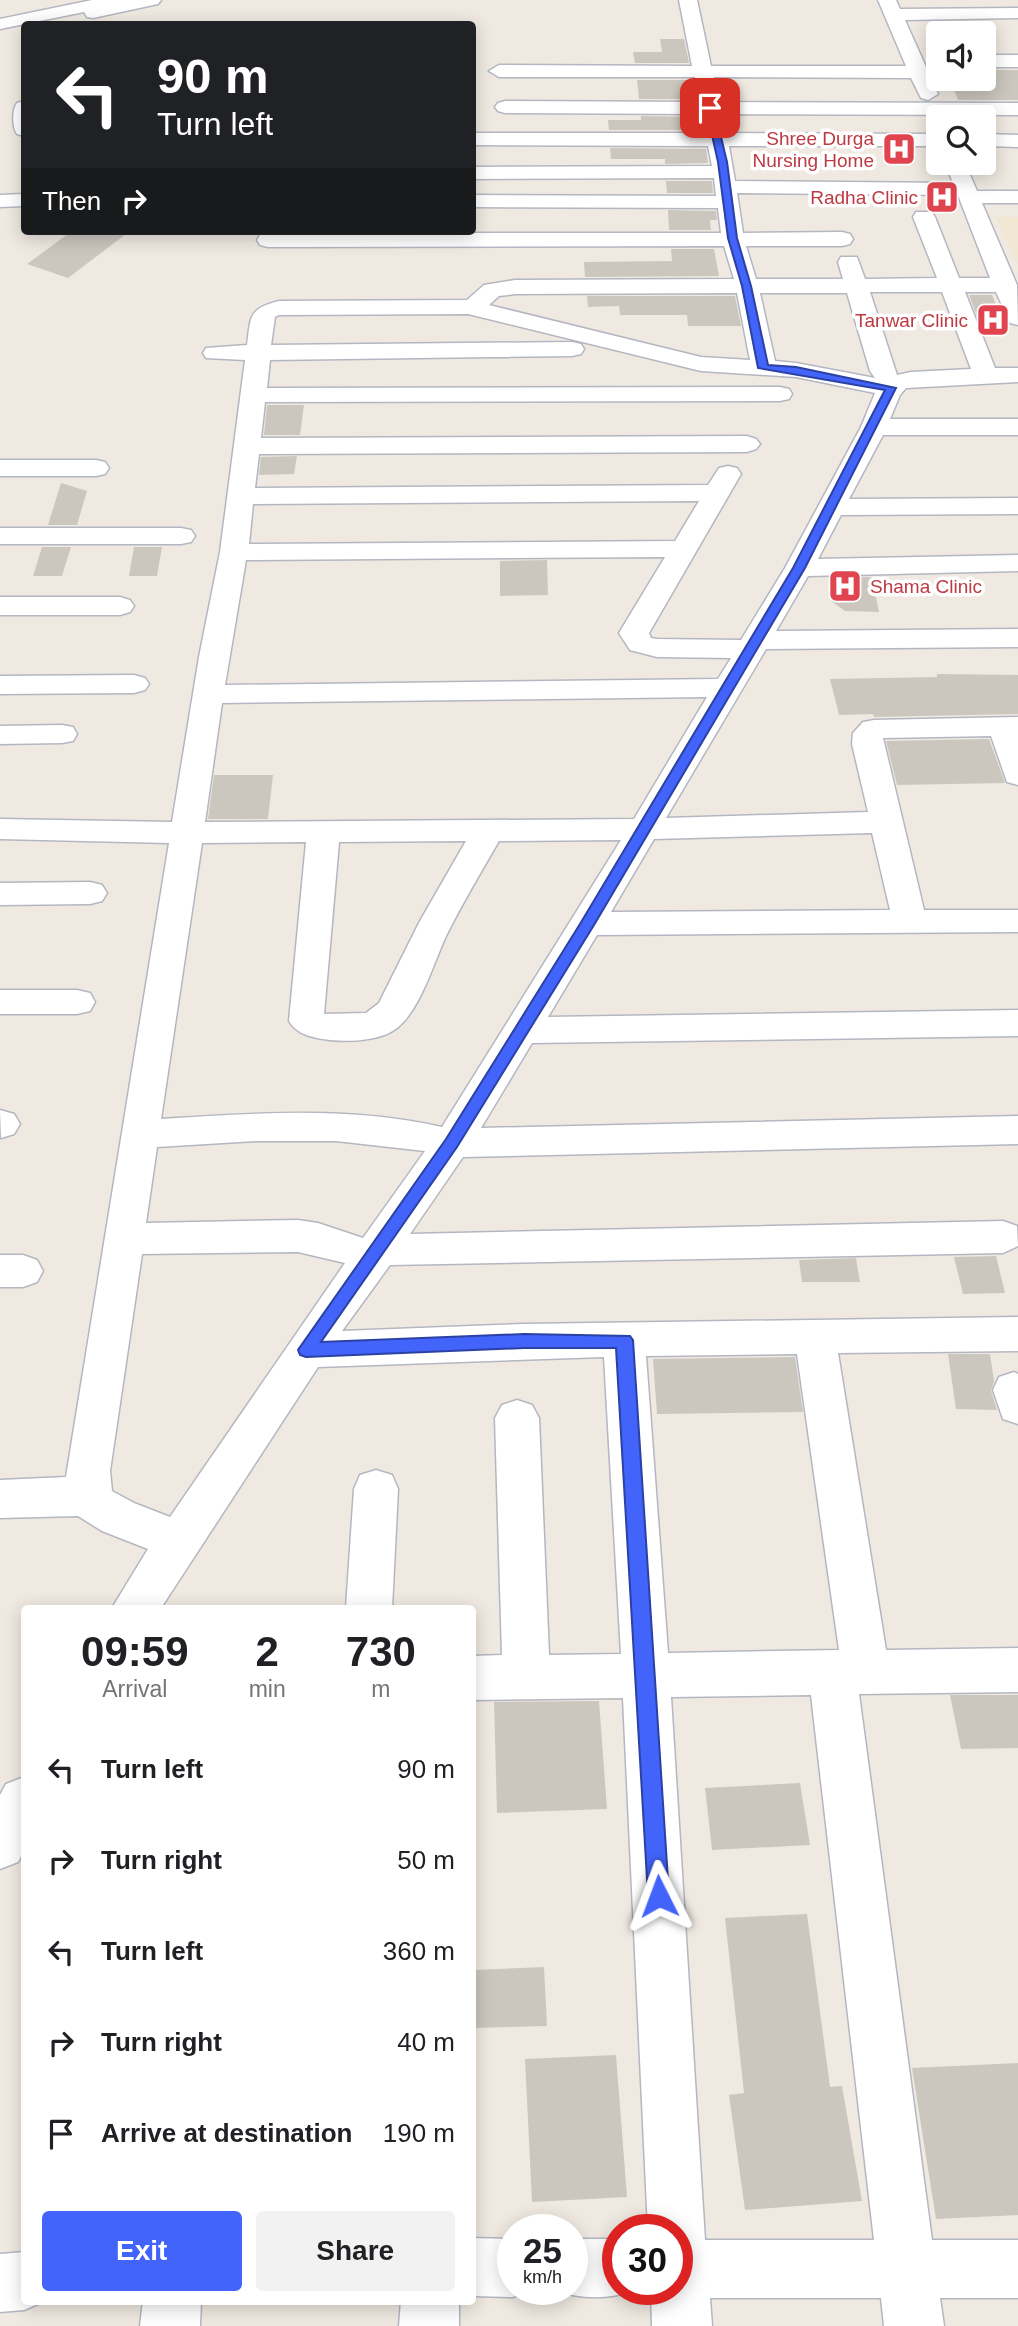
<!DOCTYPE html>
<style>
:root{--surface:#fff;--page:#f2f2f2;--text:#202124;--muted:#757577;--accent:#4264fb}
body{margin:0;font-family:Arial,sans-serif;background:var(--page);color:var(--text);height:100vh;display:flex;flex-direction:column;font-size:26px;white-space:nowrap}
*{box-sizing:border-box;margin:0}
p{font-size:23px;color:var(--muted)}
.icon{flex:none;width:38px;height:38px;fill:none;stroke:currentColor;stroke-width:2;stroke-linecap:round;stroke-linejoin:round}
.map{position:relative;flex:1;overflow:hidden}
.drawer{position:absolute;left:21px;top:1605px;width:455px;height:700px;display:flex;flex-direction:column;background:var(--surface);border-radius:7px;box-shadow:0 4px 18px #0003}
.drawer>*{flex:none}
.guide{position:absolute;left:21px;top:21px;width:455px;height:214px;border-radius:7px;box-shadow:0 4px 18px #0003;background:#202124;color:#fff;overflow:hidden}
.tools{position:absolute;left:926px;top:21px;display:grid;gap:14px}
.tools a{display:grid;place-items:center;width:70px;height:70px;border-radius:7px;background:var(--surface);box-shadow:0 4px 18px #0003;font-size:35px}
.speed{position:absolute;left:497px;top:2214px;display:flex;gap:14px;font-size:35px;font-weight:700;text-align:center}
.speed>*{display:grid;place-content:center;width:91px;height:91px;border-radius:50%;background:var(--surface);box-shadow:0 4px 18px #0003;line-height:1}
.speed small{font-size:18px;font-weight:400}
.speed .limit{border:10px solid #d22;background:#fff;color:#111}
.pin{position:absolute;display:grid;place-items:center;width:60px;height:60px;color:#fff;margin:-30px;border-radius:14px;box-shadow:0 4px 10px #0006}
.me{position:absolute;width:77px;margin:-38px;rotate:357deg;stroke-linejoin:round;filter:drop-shadow(0 0 5px #0008)}
.turn{display:flex;align-items:center;gap:24px;height:147px;padding:0 21px;font-size:32px}
.turn .icon{width:91px;height:91px;stroke-width:2.5}
.turn b{display:block;font-size:49px;line-height:60px}
.then{display:flex;align-items:center;height:66px;padding:0 21px;background:#0003;gap:14px;font-size:26px}
.eta{display:flex;justify-content:space-evenly;align-items:center;height:119px;text-align:center}
.eta b{font-size:42px;font-weight:700;line-height:49px}
.button{display:flex;gap:14px;margin-top:auto;padding:14px 21px}
.button a{flex:1;height:80px;border-radius:7px;background:var(--accent);color:#fff;font-size:28px;font-weight:700;line-height:80px;text-align:center}
.button a+a{background:var(--page);color:var(--text)}
ul{padding:0;list-style:none}
li{display:flex;align-items:center;gap:21px;height:91px;padding:0 21px}
li div{flex:1}
li b{display:block;font-size:26px}
li em{font-style:normal}
.map>svg:first-child{display:block}
.education{fill:#f0e6d1}
.building{fill:#cbc7bf}
.lines{fill:none;stroke-linecap:round;stroke-linejoin:round}
.minor-casing{stroke:#b4b7c1;stroke-width:3}
.minor{fill:#fff;fill-rule:evenodd}
.route{fill:#4264fb;stroke:#2b41a3;stroke-width:2}
.labels{text-anchor:middle;stroke-width:7;stroke-linejoin:round;paint-order:stroke}
.far-health-label{font-size:19px;fill:#be3a42;stroke:#fff;text-anchor:end}
</style>
<div class="map">
<svg width="1018" height="2326" viewBox="0 0 1018 2326">
<rect width="100%" height="100%" fill="#efe9e1"/>
<path class="education" d="M996,217H1018V265Z"/>
<path class="building" d="M660,39H684L689,63H635L633,52H662Z
M984,70H1018V100H958L950,79H984Z
M637,80H693L696,99H639Z
M641,116L700,117L702,130H609L608,120H641Z
M610,148L706,149L708,163L665,164V159H611Z
M666,181H712L713,193H667Z
M668,210L716,211L717,220H710L711,230H669Z
M72,231H130L68,278L27,264Z
M671,249H714L719,276L585,277L584,262L672,261Z
M969,295H992L1006,329H982Z
M587,296H735L741,326H688L687,315H620L619,306L588,307Z
M267,405H304L300,435H264Z
M297,456L294,474L259,475L261,457Z
M61,483L87,491L77,525H48Z
M42,547H71L62,576H33Z
M134,547H162L157,576H129Z
M547,560L548,595L500,596V561Z
M872,577L879,612L845,611L831,601L837,578Z
M937,674L1018,675V714L874,717L873,714L839,715L830,679L937,677Z
M989,739L1005,783L897,785L886,741Z
M214,775H273L268,819H208Z
M996,1256L1005,1293L963,1294L954,1257Z
M856,1258L860,1282H802L799,1260Z
M948,1354H990L994,1381L991,1391L997,1410L956,1409Z
M795,1357L803,1412L657,1414L653,1359Z
M950,1695H1018V1748L961,1749Z
M599,1701L607,1809L497,1813L494,1702Z
M800,1783L810,1845L712,1850L705,1788Z
M807,1914L830,2087L842,2086L862,2201L745,2210L729,2095L744,2093L725,1918Z
M544,1967L547,2026L472,2028V1970Z
M616,2055L627,2197L532,2202L525,2059Z
M1018,2063V2215L936,2219L912,2068Z"/>
<g class="lines">
<defs>
<path id="minor" d="M92,0H161L158,4L93,18L87,17L84,12L0,29V19Z
M679,0H697L711,66H906L878,0H896L900,9L1018,8V18L905,20L938,94L928,100L921,98L911,78L714,77L719,102L1018,103V115L722,114L726,133L938,134V146H729L735,181L953,183L946,165L965,163L977,191H1018V203H982L1017,285L1018,325L1010,323L996,292H965L995,368H1018V382L906,388L900,395L890,419H1018V435H883L849,499L1018,498V514L841,515L818,559L1018,555V571L808,576L776,631L1018,629V647L766,649L666,818L868,812L852,744L853,733L863,722L874,720L1018,717V785L1007,782L991,736L883,738L924,910H1018V932L597,935L548,1017L1018,1010V1036L532,1043L481,1128L1018,1116V1144L463,1157L410,1234L1003,1221L1017,1226L1018,1246L1003,1253L390,1265L342,1331L524,1324L1018,1317V1351L838,1353L886,1650L1018,1648V1692L859,1694L932,2240H1018V2298H940L944,2326H884L881,2298H710L712,2326H652L651,2289H677V2230H648L623,1698L472,1700V1656L502,1655L495,1418L502,1405L517,1400L532,1405L539,1418L549,1655L621,1654L604,1357L318,1367L161,1608H112L148,1549L102,1531L78,1516L0,1518V1480L66,1477L169,843L0,839V819L172,822L199,657L220,552L245,360L206,358L203,353L206,348L247,345C251,316 248,309 279,301L467,300L484,285L515,280L734,279L724,246L268,247L260,245L257,240L260,235L268,233H721L718,208L472,207V195L716,196L714,178L472,179V167L712,166L708,146L472,145V133H706L702,114L505,113L498,111L495,107L498,103L505,101L700,102L695,77H499L489,71L499,65L692,66ZM737,193L958,195L990,278H959L935,217L932,212H916L913,217L937,278L865,279L857,257H841L838,262L843,279H756L746,246H842L850,244L853,239L850,234L842,232L743,233ZM870,292H942L971,369L911,372L897,375ZM737,293L750,360L701,357L489,305L499,296L515,294ZM760,293H847L870,371L875,378L796,363L775,361ZM468,314L701,371L796,377L875,393L861,427L785,568L741,640L657,639L651,638L649,633L741,474L737,468L728,466L719,468L708,485L255,488L259,454L747,452L756,449L760,444L756,439L747,436L261,438L265,402L780,401L789,399L792,394L789,389L780,387L267,388L270,360L572,356L581,354L584,349L581,344L572,342L271,345L275,317L279,315ZM699,501L675,541L249,544L253,504ZM665,557L619,633L630,650L657,657L731,658L718,679L225,685L246,560ZM707,697L634,819L205,822L222,703ZM872,833L890,910L611,912L654,839ZM621,840L442,1127C349,1106 256,1113 161,1119L202,843L306,842L289,1021C297,1035 314,1038 330,1040C350,1042 381,1041 397,1028C421,1009 434,961 447,934C463,902 481,872 499,841ZM466,841L420,921L379,1003L366,1013L324,1014L339,842ZM257,1141H336L425,1151L363,1238L318,1223L298,1220L146,1223L157,1147ZM298,1252L345,1263L170,1517L134,1503L112,1491L110,1471L142,1254ZM797,1354L839,1650L668,1653L646,1356ZM811,1695L874,2240H705L671,1697Z
M984,55H1018V67H984Z
M24,101V136L17,134C12,127 12,110 17,103Z
M984,134L1018,135V147L984,146Z
M24,194V206L0,207V195Z
M0,460H96L105,462L109,468L105,474L96,476H0Z
M0,528H181L191,530L195,536L191,542L181,544H0Z
M0,597H120L130,600L134,606L130,612L120,615H0Z
M134,675L145,678L149,684L145,690L134,693L0,694V676Z
M62,725L73,727L77,734L73,741L62,743L0,744V726Z
M90,882L102,885L107,893L102,901L90,904L0,905V883Z
M0,990H77L90,993L95,1002L90,1011L77,1014H0Z
M0,1110L14,1114L20,1124L14,1134L1,1138Z
M0,1255H23L37,1260L43,1271L37,1282L23,1287H0Z
M1014,1372L1018,1374V1424L1003,1419L993,1390L999,1377Z
M376,1470L392,1475L398,1489L392,1608H346L354,1489L360,1475Z
M24,1777V1850L18,1862L0,1869V1795L6,1784Z
M472,2238L513,2239V2289H532L513,2297L472,2296Z
M572,2239H618V2289H637C610,2300 580,2300 553,2289H572Z
M24,2252V2301H45L24,2310L0,2312V2254Z
M143,2301H201L200,2326H140Z
M401,2301H459V2326H399Z"/>
</defs>
<use href="#minor" class="minor-casing"/>
<use href="#minor" class="minor"/>
</g>
<path class="route" d="M710,106L714,108L727,162L737,238L751,286L768,365L796,367L896,388L805,568L594,925L457,1147L321,1342L524,1334L630,1336L633,1340L669,1896L666,1904L659,1907L651,1904L648,1896L616,1348H524L306,1357L300,1355L298,1350L446,1139L580,924L793,568L885,390L758,368L742,286L728,238L718,162L706,108Z"/>
<defs>
<symbol id="hospital-square" viewBox="-11 -11 22 22"><rect x="-9" y="-9" width="18" height="18" rx="4" fill="#e0444e" stroke="#fff"/><path d="M-5-5h3v3.5h4V-5h3V5h-3V1.5h-4V5h-3Z" fill="#fff"/></symbol>
</defs>
<g fill-rule="evenodd">
<use href="#hospital-square" x="880" y="130" width="38" height="38"/>
<use href="#hospital-square" x="923" y="178" width="38" height="38"/>
<use href="#hospital-square" x="974" y="301" width="38" height="38"/>
<use href="#hospital-square" x="826" y="567" width="38" height="38"/>
</g>
<g class="labels">
<g class="far-health-label">
<text x="874" y="145">Shree Durga<tspan x="874" dy="22">Nursing Home</tspan></text>
<text x="918" y="204">Radha Clinic</text>
<text x="968" y="327">Tanwar Clinic</text>
<text x="870" y="593" text-anchor="start">Shama Clinic</text>
</g>
</g>
</svg>
<div class="tools">
<a><svg class="icon" aria-label="sound" viewBox="0 0 24 24"><path d="M4 9h4l5-4v14l-5-4H4zM17 9q2 3 0 6"/></svg></a>
<a><svg class="icon" aria-label="search" viewBox="0 0 24 24"><circle cx="10" cy="10" r="6"/><path d="M15 15l6 6"/></svg></a>
</div>
<div class="speed"><div>25<small>km/h</small></div><div class="limit">30</div></div>
<div class="pin" style="left:710px;top:108px;background:#d93025"><svg class="icon" aria-label="arrive" viewBox="0 0 24 24"><path d="M6 21V4h12l-3 4 3 4H6"/></svg></div>
<svg class="me" style="left:659px;top:1896px" viewBox="-20 -20 40 40"><path d="M0-17L14 15 0 8-14 15z" fill="#4264fb" stroke="#fff" stroke-width="4"/></svg>
<div class="guide">
<div class="turn"><svg class="icon" aria-label="left" viewBox="0 0 24 24"><path d="M17 20v-9H6M10 6l-5 5 5 5"/></svg><div><b>90 m</b>Turn left</div></div>
<div class="then">Then<svg class="icon" aria-label="right" viewBox="0 0 24 24"><path d="M7 20v-9h11M14 6l5 5-5 5"/></svg></div>
</div>
<section class="drawer">
<div class="eta">
<div><b>09:59</b><p>Arrival</p></div>
<div><b>2</b><p>min</p></div>
<div><b>730</b><p>m</p></div>
</div>
<ul>
<li><svg class="icon" aria-label="left" viewBox="0 0 24 24"><path d="M17 20v-9H6M10 6l-5 5 5 5"/></svg><div><b>Turn left</b></div><em>90 m</em></li>
<li><svg class="icon" aria-label="right" viewBox="0 0 24 24"><path d="M7 20v-9h11M14 6l5 5-5 5"/></svg><div><b>Turn right</b></div><em>50 m</em></li>
<li><svg class="icon" aria-label="left" viewBox="0 0 24 24"><path d="M17 20v-9H6M10 6l-5 5 5 5"/></svg><div><b>Turn left</b></div><em>360 m</em></li>
<li><svg class="icon" aria-label="right" viewBox="0 0 24 24"><path d="M7 20v-9h11M14 6l5 5-5 5"/></svg><div><b>Turn right</b></div><em>40 m</em></li>
<li><svg class="icon" aria-label="arrive" viewBox="0 0 24 24"><path d="M6 21V4h12l-3 4 3 4H6"/></svg><div><b>Arrive at destination</b></div><em>190 m</em></li>
</ul>
<div class="button"><a>Exit</a><a>Share</a></div>
</section>
</div>
